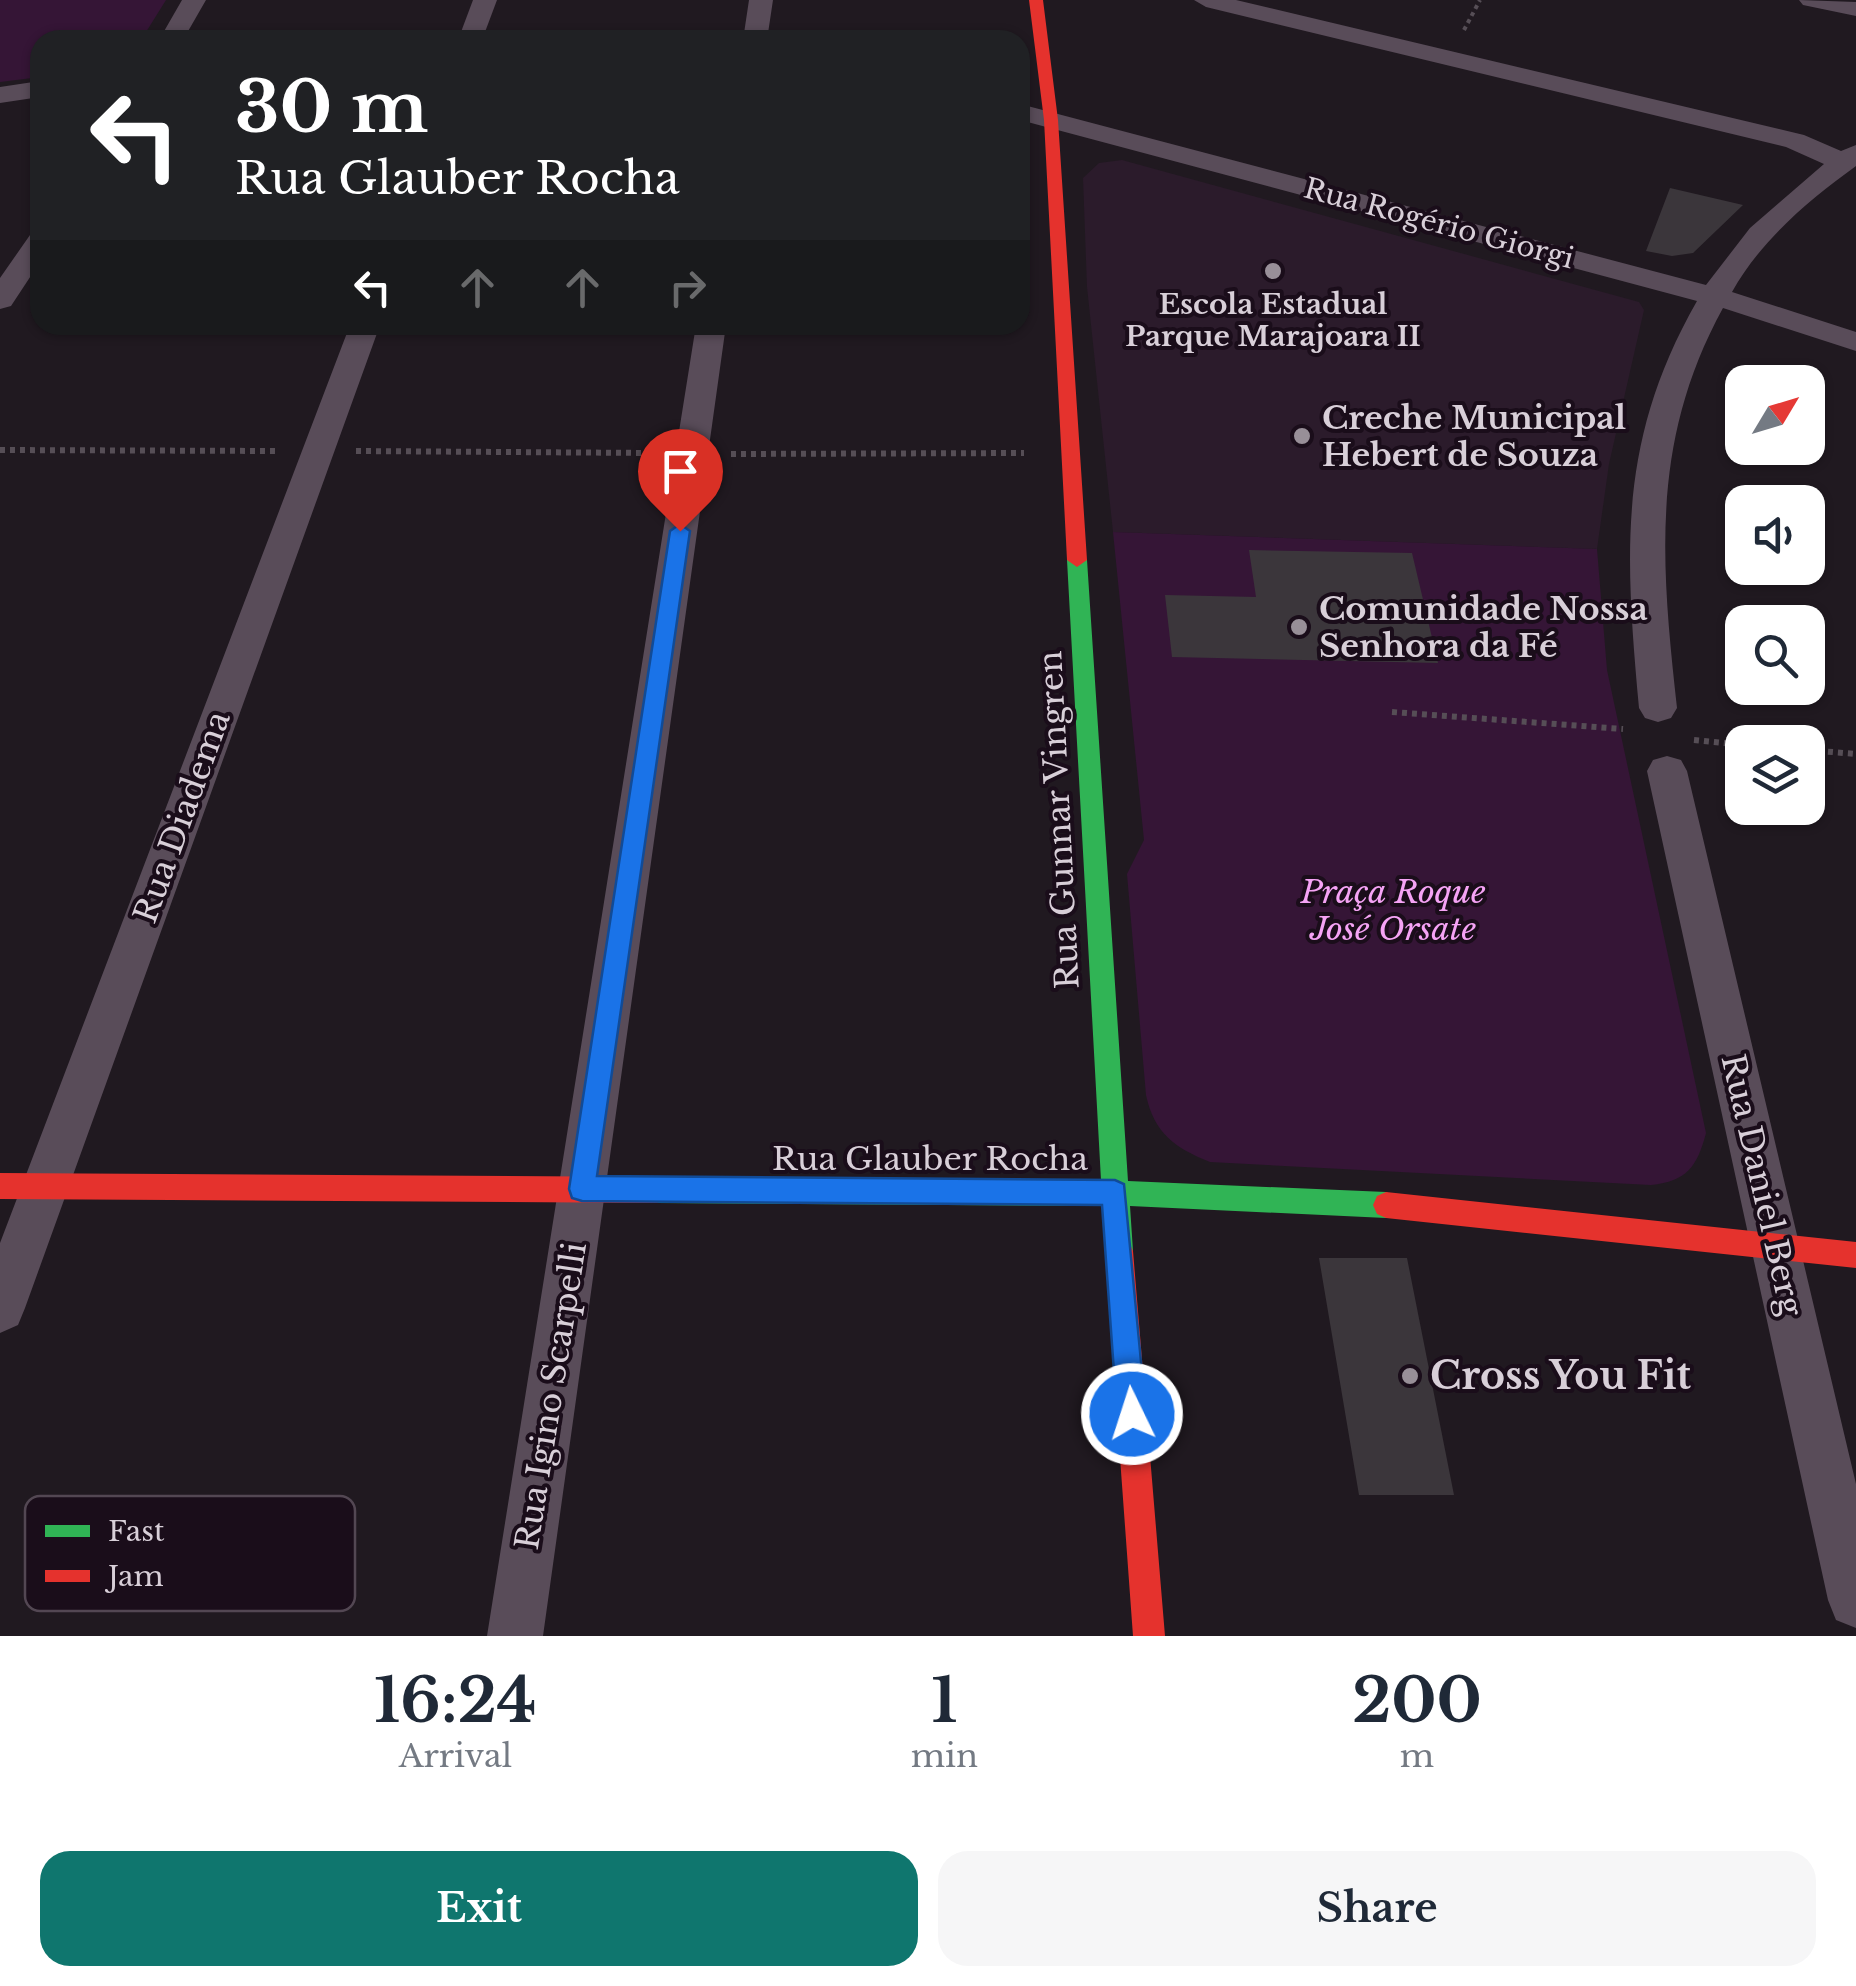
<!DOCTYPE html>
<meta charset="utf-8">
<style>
:root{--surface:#fff;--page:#f6f6f7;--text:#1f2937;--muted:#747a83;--accent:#0f766e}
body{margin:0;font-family:"Libre Baskerville",serif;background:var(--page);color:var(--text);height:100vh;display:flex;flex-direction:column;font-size:38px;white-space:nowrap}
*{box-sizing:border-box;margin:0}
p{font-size:32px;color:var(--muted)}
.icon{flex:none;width:55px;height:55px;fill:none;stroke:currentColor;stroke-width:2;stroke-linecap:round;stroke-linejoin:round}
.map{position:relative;height:1636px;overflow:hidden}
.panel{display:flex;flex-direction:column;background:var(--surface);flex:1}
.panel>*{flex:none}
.hud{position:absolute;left:30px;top:30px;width:1000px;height:305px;border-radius:30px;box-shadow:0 2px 8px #0004;background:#202124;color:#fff;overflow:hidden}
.needle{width:65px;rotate:52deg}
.buttons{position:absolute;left:1725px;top:365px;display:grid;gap:20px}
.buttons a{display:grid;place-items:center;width:100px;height:100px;border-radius:20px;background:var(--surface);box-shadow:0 2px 8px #0004;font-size:50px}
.pin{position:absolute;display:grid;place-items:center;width:85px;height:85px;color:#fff;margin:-102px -42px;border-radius:50% 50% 50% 0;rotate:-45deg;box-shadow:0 0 10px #0007}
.pin .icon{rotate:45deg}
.me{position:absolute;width:110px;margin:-55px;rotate:356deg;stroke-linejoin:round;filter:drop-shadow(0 0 8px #0008)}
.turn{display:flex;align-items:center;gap:35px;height:210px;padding:0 40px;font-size:45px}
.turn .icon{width:130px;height:130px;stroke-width:2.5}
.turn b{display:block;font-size:70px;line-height:85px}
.lanes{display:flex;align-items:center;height:95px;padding:0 40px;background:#0003;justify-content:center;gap:50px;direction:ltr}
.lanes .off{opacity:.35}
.eta{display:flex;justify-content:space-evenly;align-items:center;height:170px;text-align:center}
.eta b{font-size:60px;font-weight:700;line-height:70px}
.action{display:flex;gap:20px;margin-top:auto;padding:20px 40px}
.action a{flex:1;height:115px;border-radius:30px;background:var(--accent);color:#fff;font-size:40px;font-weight:700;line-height:115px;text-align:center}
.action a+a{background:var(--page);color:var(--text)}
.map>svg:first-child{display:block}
.built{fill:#2b1b2b}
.green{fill:#351536}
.building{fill:#3b363b}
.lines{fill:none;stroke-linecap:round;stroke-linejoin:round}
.path-far1{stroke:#564e56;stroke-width:4;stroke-dasharray:4 4;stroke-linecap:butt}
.path{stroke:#564e56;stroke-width:6;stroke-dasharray:5 5;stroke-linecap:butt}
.street{fill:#594c59;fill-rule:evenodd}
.fast{fill:#30b455;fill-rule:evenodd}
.jam{fill:#e5322d;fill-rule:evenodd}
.route{fill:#1a73e8;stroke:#114b97;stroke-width:2.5}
.poi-dot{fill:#988f98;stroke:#1a0d1a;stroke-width:4}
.labels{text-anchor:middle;stroke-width:8;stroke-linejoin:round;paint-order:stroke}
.far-street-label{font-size:28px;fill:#d8cfd8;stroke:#1a0d1a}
.far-poi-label{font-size:28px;font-weight:bold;fill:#d8cfd8;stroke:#1a0d1a}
.poi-label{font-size:32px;font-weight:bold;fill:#d8cfd8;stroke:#1a0d1a;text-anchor:start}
.street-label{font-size:32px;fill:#d8cfd8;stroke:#1a0d1a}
.park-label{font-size:32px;font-style:italic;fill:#f5a3f5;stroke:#1a0d1a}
.near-poi-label{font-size:38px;font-weight:bold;fill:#d8cfd8;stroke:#1a0d1a;text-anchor:start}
.key{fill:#1a0d1a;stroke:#534753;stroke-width:2.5}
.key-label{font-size:28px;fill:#d8cfd8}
</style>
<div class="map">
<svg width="1856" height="1636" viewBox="0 0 1856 1636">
<rect width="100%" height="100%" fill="#201920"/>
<path class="built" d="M1122,160L1639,302L1644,310L1609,464L1597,549L1113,532L1087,287L1083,178L1099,163Z"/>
<path class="green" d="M0,0H166L141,40H40V77L0,82Z
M1113,532L1597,549L1607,670L1706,1133C1697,1167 1687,1181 1651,1185L1210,1162C1175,1148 1154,1133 1146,1095L1127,874L1144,840Z"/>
<path class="building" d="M1670,188L1743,205L1693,253L1672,256L1646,251Z
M1249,550L1412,553L1438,663L1172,657L1165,595L1256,597Z
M1319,1258H1407L1454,1495H1359Z"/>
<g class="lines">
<path class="path-far1" d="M1464,30L1480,0"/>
<path class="path" d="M0,450L279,451
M356,451L654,453
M731,454L1024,453
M1392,712L1623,729
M1694,740L1742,745
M1808,750L1856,754"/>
<path class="street" d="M182,0H206L183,40H159Z
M473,0H497L482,40H458Z
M749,0H773L767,40H743Z
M1194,0H1236L1804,135L1841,151L1856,145V166C1809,200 1761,240 1732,292L1856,332V351L1723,308C1650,441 1661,563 1677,708L1671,718L1658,722L1645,718L1639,708C1625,553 1617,441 1697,301L1020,120V104L1706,285L1750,228L1824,164L1786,147L1206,7Z
M1799,0L1856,2V16L1803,5Z
M40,81V97L0,103V87Z
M40,232V262L11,306L0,309V278L30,235Z
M350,325H380L25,1308L18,1325L0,1333V1243Z
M696,325H726L543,1636H487Z
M1667,756L1681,760L1687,771L1856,1484V1628L1836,1620L1828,1600L1647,771L1653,760Z"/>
<path class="fast" d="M1077,553L1087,560L1128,1181L1386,1192L1395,1196L1399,1205L1395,1214L1386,1218L1130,1206L1133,1251L1129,1260L1119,1264L1109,1260L1105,1251L1103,1206L657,1203L648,1199L644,1190L648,1181L657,1177L1101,1180L1067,560Z"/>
<path class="jam" d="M1029,0H1043L1058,120L1087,560L1077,567L1067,560L1044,120Z
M0,1173L657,1177L666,1181L670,1190L666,1199L657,1203L0,1199Z
M1386,1192L1856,1242V1268L1386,1218L1377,1214L1373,1205L1377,1196Z
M1119,1238L1129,1242L1133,1251L1165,1636H1133L1105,1251L1109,1242Z"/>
</g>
<path class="route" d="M680,524L690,531L597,1176L1115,1180L1124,1184L1146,1414L1142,1425L1132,1429L1121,1425L1117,1414L1102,1205L582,1201L572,1198L569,1189L670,531Z"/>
<g class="poi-dot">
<circle cx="1273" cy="271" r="10"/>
<circle cx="1302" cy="436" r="10"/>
<circle cx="1299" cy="627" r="10"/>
<circle cx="1410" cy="1376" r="10"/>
</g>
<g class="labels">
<g class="far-street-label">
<text transform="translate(1439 223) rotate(15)" y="10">Rua Rogério Giorgi</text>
</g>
<g class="far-poi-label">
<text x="1273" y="314">Escola Estadual<tspan x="1273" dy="32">Parque Marajoara II</tspan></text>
</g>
<g class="poi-label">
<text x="1322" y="429">Creche Municipal<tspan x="1322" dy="37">Hebert de Souza</tspan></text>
<text x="1319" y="620">Comunidade Nossa<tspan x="1319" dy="37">Senhora da Fé</tspan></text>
</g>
<g class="street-label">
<text transform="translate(182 817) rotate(-70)" y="11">Rua Diadema</text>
<text transform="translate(1059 820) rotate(-93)" y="11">Rua Gunnar Vingren</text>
<text x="930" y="1170">Rua Glauber Rocha</text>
<text transform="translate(1762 1185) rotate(77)" y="11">Rua Daniel Berg</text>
<text transform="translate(551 1396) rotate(-81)" y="11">Rua Igino Scarpelli</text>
</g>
<g class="park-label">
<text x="1393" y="903">Praça Roque<tspan x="1393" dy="37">José Orsate</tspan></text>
</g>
<g class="near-poi-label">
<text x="1430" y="1389">Cross You Fit</text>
</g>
</g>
<rect x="25" y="1496" width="330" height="115" rx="15" class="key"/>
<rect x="45" y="1525" width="45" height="12" fill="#30b455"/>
<rect x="45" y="1570" width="45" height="12" fill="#e5322d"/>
<g class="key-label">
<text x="108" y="1541">Fast</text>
<text x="108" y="1586">Jam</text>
</g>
</svg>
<div class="buttons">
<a><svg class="needle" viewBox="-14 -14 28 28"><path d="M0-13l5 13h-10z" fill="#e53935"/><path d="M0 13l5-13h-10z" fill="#747a83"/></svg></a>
<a><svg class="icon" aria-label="sound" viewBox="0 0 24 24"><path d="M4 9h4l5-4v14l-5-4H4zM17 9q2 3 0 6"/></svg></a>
<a><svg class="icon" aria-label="search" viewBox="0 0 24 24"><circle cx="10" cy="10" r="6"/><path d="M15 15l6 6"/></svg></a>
<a><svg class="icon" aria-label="layers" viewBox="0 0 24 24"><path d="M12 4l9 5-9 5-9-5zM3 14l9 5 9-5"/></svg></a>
</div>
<div class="pin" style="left:680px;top:531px;background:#d93025"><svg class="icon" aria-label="arrive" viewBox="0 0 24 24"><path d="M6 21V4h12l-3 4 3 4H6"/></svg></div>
<svg class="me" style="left:1132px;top:1414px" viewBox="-20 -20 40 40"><circle r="17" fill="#1a73e8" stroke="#fff" stroke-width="3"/><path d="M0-11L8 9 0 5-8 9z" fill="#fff"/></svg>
<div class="hud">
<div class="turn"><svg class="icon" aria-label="left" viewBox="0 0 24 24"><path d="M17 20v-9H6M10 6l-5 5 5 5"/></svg><div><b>30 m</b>Rua Glauber Rocha</div></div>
<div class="lanes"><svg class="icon" aria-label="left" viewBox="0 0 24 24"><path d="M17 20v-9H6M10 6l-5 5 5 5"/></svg><svg class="icon off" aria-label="ahead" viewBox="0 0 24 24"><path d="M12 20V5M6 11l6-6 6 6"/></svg><svg class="icon off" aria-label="ahead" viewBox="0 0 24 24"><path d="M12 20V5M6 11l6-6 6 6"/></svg><svg class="icon off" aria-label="right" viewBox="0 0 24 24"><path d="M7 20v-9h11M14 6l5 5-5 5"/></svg></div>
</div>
</div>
<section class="panel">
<div class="eta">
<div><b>16:24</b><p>Arrival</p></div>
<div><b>1</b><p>min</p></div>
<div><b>200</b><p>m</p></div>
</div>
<div class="action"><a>Exit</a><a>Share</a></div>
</section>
